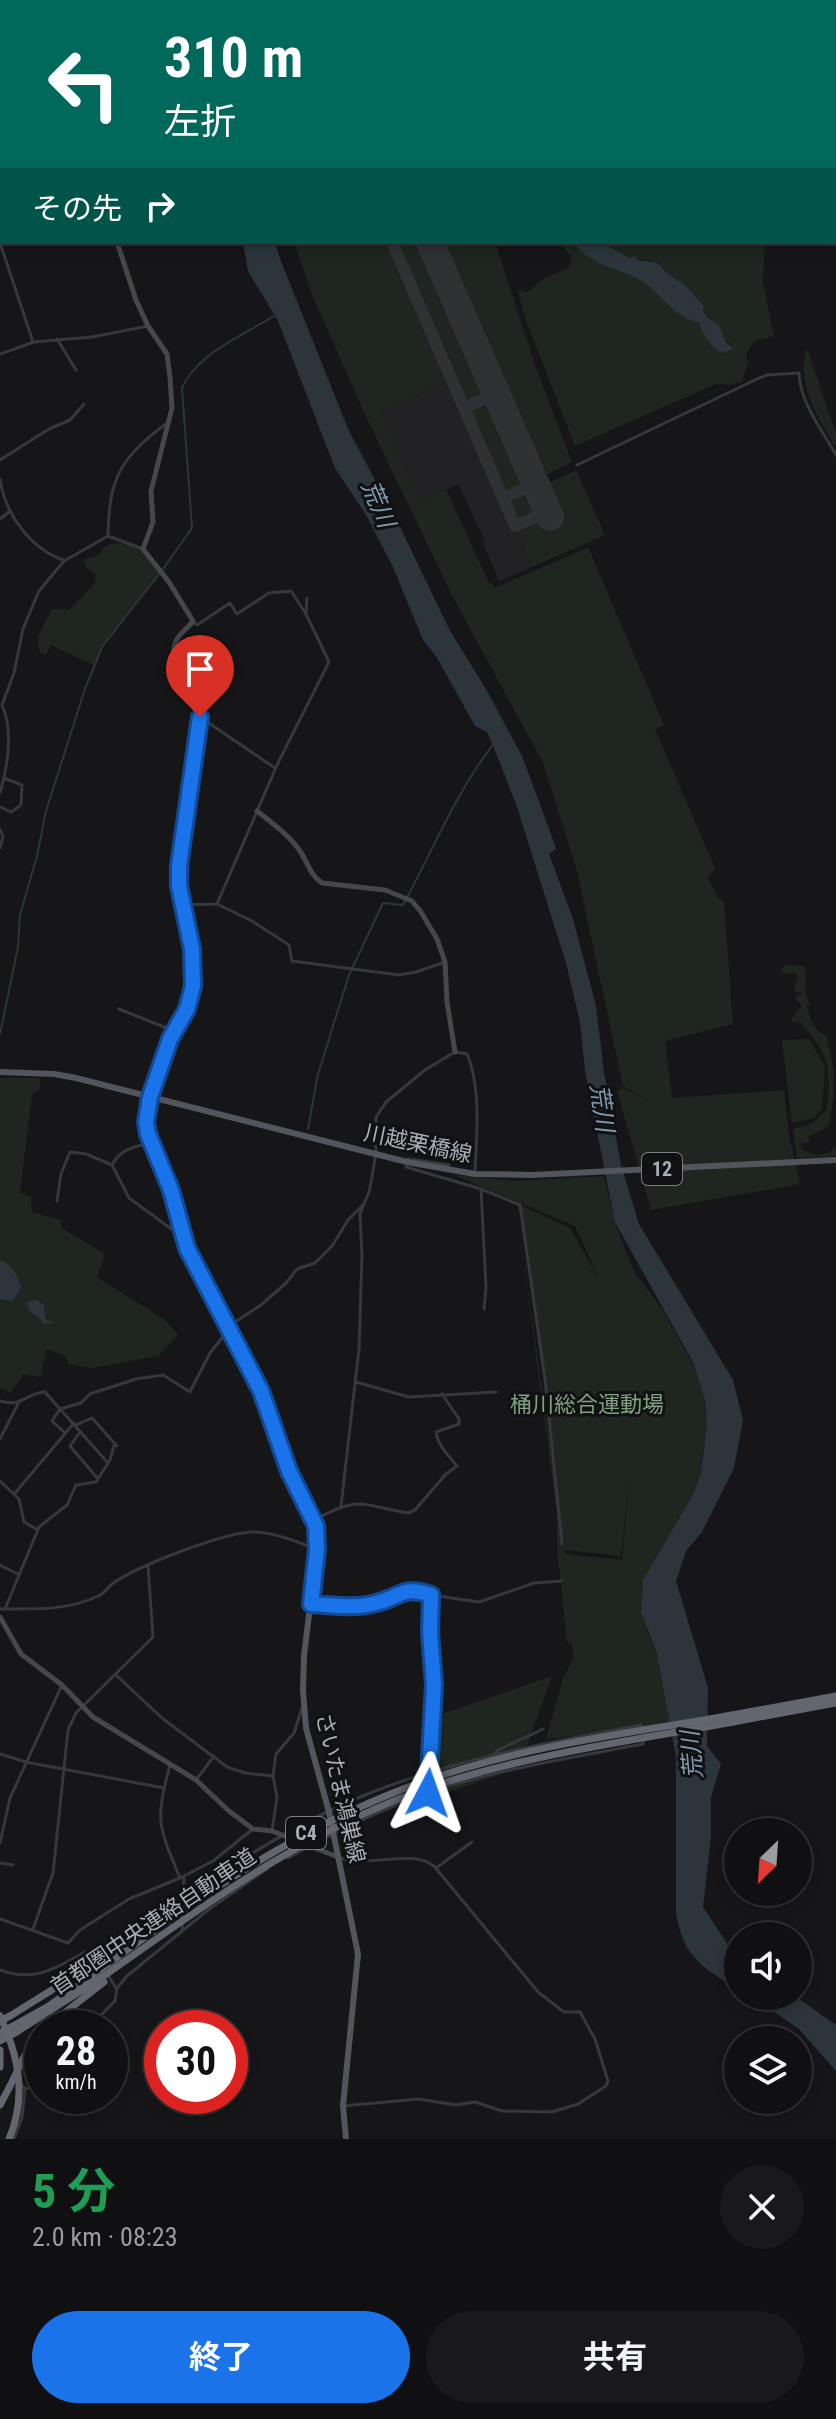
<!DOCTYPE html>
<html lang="ja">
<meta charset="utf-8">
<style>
:root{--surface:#101012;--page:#19191b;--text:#f1f3f6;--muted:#9c9d9f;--line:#303032;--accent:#1a73e8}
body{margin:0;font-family:"Roboto Condensed","Noto Sans JP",sans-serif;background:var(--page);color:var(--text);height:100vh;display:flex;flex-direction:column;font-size:30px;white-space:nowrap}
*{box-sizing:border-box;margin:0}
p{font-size:26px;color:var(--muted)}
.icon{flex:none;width:44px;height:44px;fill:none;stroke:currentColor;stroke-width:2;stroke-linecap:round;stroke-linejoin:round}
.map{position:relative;height:2139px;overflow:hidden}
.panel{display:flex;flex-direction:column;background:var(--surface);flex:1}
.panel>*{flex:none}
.hud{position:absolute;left:0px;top:0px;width:836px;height:244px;box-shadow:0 4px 12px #0003,0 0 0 2px var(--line);background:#00695c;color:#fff;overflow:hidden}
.needle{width:52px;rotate:205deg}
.fabs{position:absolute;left:724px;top:1818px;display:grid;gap:16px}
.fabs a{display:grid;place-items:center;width:88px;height:88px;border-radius:50%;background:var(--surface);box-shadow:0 4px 12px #0003,0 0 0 2px var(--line);font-size:40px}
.speed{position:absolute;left:24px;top:2010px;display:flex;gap:16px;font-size:40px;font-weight:700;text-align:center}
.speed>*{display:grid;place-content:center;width:104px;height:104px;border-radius:50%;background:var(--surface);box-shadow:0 4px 12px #0003,0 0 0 2px var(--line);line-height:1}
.speed small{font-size:20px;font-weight:400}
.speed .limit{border:12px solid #d22;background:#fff;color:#111}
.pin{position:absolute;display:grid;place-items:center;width:68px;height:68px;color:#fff;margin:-82px -34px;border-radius:50% 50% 50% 0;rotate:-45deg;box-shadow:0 0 8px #0007}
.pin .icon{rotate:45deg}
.me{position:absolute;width:88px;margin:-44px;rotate:4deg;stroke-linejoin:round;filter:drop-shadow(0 0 6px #0008)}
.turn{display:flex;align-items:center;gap:28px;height:168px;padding:0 32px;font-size:36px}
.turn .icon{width:104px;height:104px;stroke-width:2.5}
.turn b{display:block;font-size:56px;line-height:68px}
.then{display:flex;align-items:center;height:76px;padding:0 32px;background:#0003;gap:16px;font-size:30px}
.round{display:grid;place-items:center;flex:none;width:84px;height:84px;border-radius:42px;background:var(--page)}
.head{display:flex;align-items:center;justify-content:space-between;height:136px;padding:0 32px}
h1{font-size:48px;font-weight:700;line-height:60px;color:#1e9e55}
.cta{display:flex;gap:16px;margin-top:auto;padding:16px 32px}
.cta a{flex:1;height:92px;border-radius:48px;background:var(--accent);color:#fff;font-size:32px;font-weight:700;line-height:92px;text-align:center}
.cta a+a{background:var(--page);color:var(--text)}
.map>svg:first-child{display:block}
.built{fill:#222225}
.green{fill:#1e261f;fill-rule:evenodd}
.water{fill:#2c353c}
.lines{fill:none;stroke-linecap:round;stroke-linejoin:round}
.stream{stroke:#2c353c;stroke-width:2}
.taxiway{stroke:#303135;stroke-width:12}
.runway{stroke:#303135;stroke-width:28}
.street{stroke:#37383d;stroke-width:3}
.secondary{stroke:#45474d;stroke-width:5}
.primary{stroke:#53555c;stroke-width:6}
.highway{stroke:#63666e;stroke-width:7}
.highway-bridge{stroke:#63666e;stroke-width:7}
.route-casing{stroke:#114b97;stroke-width:20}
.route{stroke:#1a73e8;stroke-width:14}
.labels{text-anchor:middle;stroke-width:6;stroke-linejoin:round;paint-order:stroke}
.shield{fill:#111113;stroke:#7b7e86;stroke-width:2}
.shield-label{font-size:20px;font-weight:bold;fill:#a8adb8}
.street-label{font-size:22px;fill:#a8adb8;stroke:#111113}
.park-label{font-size:22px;fill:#7fa381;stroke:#111113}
.water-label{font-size:24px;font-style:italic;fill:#7f9bb3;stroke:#111113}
</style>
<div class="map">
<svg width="836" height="2139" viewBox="0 0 836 2139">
<rect width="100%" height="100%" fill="#161618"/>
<path class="built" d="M448,381L532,567L499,581L483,543L485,541L458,484L421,501L382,411Z"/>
<path class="green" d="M294,242H388L448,381L382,411L421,501L446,489L489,583L492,582L494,588L587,548L589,549L664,725L655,729L715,868L708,878L718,898L724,902L733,1024L665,1041L672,1098L784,1090L789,1136L800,1184L651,1210L617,1091L623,1088L652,1102L623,1086L576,867L543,763L454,599L366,417L311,292Z
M395,242H422L488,392L466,402Z
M439,242H495L535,365L572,462L542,477Z
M559,242H574C589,265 621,268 643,282C663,295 676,313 699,322L709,344L732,345L725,341C718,328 713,322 703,311L704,306L686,286L666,272L658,263L631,258L601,242H765L763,281L774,336L755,341L746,354L748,363L742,381L730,385L716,384L575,446L525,318L518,290L528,292L541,280L569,268L572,258Z
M807,348L836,434V448C818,418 795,382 807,348Z
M491,401L526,484L505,493L470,409Z
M576,470L605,535L532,567L515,529L541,518L544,522L559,515L544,485Z
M529,492L539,512L517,522L508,501Z
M131,543L143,549L162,573L102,647L95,666L51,645L46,655L39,651L38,637L52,609L69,610L94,584L96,574L86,567L84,560L99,555L103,548L110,544Z
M785,965L804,966C807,978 803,994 810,1004L807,1006C811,1020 813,1029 826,1036C836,1067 836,1097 828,1127L809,1136V1142L800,1144L802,1150L815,1155L829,1153L836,1146V1156L797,1158L793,1129L811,1124L827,1110C831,1067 829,1055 801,1023L793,1022L791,1019L802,1006L796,1000V997L804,992L798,993L794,989L798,976L794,972L790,974L780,972Z
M809,1039L825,1066L822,1108L814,1118L792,1123L782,1040Z
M0,1078H40V1089L32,1094L20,1193L31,1196L32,1212L61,1220L62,1228L105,1254L97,1277L165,1320L178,1335L158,1356L91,1368L69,1364L65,1356L46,1349L41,1377L23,1374L11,1393L0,1388Z
M454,1175L514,1181L604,1176L616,1226L634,1271L662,1309L695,1368L707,1409L708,1429L702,1458V1477L695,1498L644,1584L642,1616L658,1658L671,1725L546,1739L563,1678L574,1657L571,1644L567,1642L557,1548V1514L516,1204L555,1480L545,1379L520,1205L570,1228L599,1279L575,1226ZM630,1473L622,1560L565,1554V1550L621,1556Z
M552,1676L519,1768L423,1801L433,1717Z"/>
<path class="water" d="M243,242H275L280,259L348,429L402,531L449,629L486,689L522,756L555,845L556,849L549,854L573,919L596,1006L604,1072L621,1165L639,1224L733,1380L743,1420L734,1468L702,1532L686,1551L676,1581L708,1688L707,1746L721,1764L711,1797V1836L703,1907L730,1948L738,1955V1989C702,1968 683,1956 676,1913V1756L657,1654L641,1612L643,1580L694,1493L701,1473L707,1425L706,1405L694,1364L615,1222L585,1071L580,1022L566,963L518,810L501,765L487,732L475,726L436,656L423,640L393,567L366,515L335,468L278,321L248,271Z
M574,242H601L630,258L635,256L637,260L658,263L666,272L686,286L704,306L703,311L708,318L719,325L725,341L733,349L722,353C709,347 703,335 699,322C678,321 661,294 643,282C621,268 589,266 574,242Z
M0,1260C12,1264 18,1276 21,1287L13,1301L0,1299Z
M36,1300L44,1305L45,1319L54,1323L43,1324L40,1318L29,1311L27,1302Z
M751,1996H795L836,2025V2071L799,2029Z"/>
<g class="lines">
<path class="stream" d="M163,569L192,528L182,388C196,354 244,335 274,316
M0,1034L18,947L20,915L37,856L46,811L85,689L102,647L159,574
M308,1129L318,1074L349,975L383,903L403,905C432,852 455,794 492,746"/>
<path class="taxiway" d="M392,242L515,526L547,512
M464,408L496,393
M503,498L535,484"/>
<path class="runway" d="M430,242L550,517"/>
<path class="street" d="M0,31L2,28
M0,37L2,40
M0,240L2,239
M0,243L33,342
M57,339L76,370
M0,354L34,342L92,337L148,326
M0,460L49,429L70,420L84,404
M577,465L757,379L767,375L799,373C800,403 822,430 836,455
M0,479C5,514 30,548 63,560
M0,519L10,511
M108,536C109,478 120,458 167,423
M306,614L307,598
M193,622L197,625L230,603L237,614L269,593L291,591L306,614L329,662L277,765L217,904
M200,717L275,768
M0,793C8,765 14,732 2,705L14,673L23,629L39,591L64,561L108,536L143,549
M0,807L11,812L21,805L22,785L4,778
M0,829L3,837L0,848
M184,905L217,904L252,921L289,945L292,961L399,975L416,972L445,962
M119,1009L174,1031
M150,1143C134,1147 120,1149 112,1165L129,1198L181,1236
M407,1162L406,1167L481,1189L520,1205L545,1379L562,1544
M407,1162L408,1159L449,1165
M481,1189L486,1287L484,1309
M57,1201L61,1174L70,1152L86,1154L112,1165
M229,1326L261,1305L286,1283L297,1269L315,1263L332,1246L348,1220L363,1205
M356,1382L409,1397L496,1392
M0,1401C23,1408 25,1393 45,1392L108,1463
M76,1425L92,1418L117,1446
M80,1432L70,1446L98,1479
M65,1433L52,1421L60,1409L81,1403L90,1394L136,1379L163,1375L190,1392L210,1353L229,1329
M0,1439L18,1404
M0,1481L19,1499L24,1522L38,1530
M15,1493L74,1423
M341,1506L359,1349L362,1255L360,1214L369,1192L372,1177L376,1153V1117L386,1102L425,1070L455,1052L467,1054C481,1087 477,1135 475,1170
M314,1520C361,1495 360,1505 408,1513L415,1510L446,1474L457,1466C449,1456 438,1446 436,1432L459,1424V1419L442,1394
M0,1565L18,1574
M311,1604L377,1603L392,1595L415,1589L431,1595L479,1602L534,1583L561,1581
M0,1609C33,1609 67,1611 98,1596C104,1594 107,1588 112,1584C137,1566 220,1534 251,1532C273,1531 296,1542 317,1549
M5,1609L39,1527L67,1505L76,1485L96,1482L110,1460L114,1446
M116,1675L162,1718L227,1767L245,1773L273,1776
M0,1754L26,1762L164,1788
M494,1754L498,1750L543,1729
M170,1765C155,1821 158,1825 180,1878
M430,1773L434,1685L430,1632L431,1595
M196,1780L214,1756
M272,1831L277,1797L273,1776L276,1754L294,1733L302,1708
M0,1843L10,1798L62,1685
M338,1857C366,1869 412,1848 434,1866L538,1992L564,2012H580L595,2039L608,2081L606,2086L578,2104L552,2112L502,2111L475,2102L456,2105L418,2099L343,2106
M288,1858C332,1833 379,1810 428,1793C497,1769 571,1758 643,1744V1739
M0,1863L13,1865
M436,1868L472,1842
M0,1919L68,1943L80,1930L129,1899L180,1878L213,1861L253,1829
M33,1929L53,1873L68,1730L76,1713L153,1637L148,1566
M182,1931L184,1876
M93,1956L103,1954C189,1894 277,1829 375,1791C461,1758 551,1742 641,1725V1727
M0,1970C33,1983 57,1968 85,1952L97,1959L103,1968
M107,1974L116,1988
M88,2028L115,2001L117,1988L127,1976L208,1910L267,1869
M25,2089L36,2086L42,2081
M14,2139L22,2117L25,2089L20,2083"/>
<path class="secondary" d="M19,2V0
M117,242L136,300L148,326L167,354L170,377L172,408L151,491L153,522L143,549L169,582L193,621C188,628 180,633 176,641C165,664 193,696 200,717L179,866C180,906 199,947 193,988C189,1007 179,1021 170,1038C162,1057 156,1077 150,1097
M257,811C272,823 289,835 300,851C308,863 310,875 322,883L385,890L412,901L421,912L437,939L445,962L447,1002L455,1052
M0,1617L21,1654L62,1685L93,1717L196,1780L229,1811L253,1829L272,1831L338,1857"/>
<path class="primary" d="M0,1072L54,1074L76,1078L407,1162L475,1174L532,1175L836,1160
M150,1097L146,1122L148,1134L173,1197L187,1248L261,1391L289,1471L316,1526L317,1549L304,1656L303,1690L306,1728L329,1812L358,1954L343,2106L346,2139"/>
<path class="highway" d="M732,1715L836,1696
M733,1722L836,1703
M0,2016C19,2057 27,2096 9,2139
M10,2016L92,1965
M13,2026L47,2007L97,1972
M45,2028L104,1982
M15,2033L101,1978
M0,2050V2067
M24,2057L42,2031
M0,2105L10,2086"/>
<path class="highway-bridge" d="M92,1965L141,1934
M97,1972C215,1886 323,1809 465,1768C552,1742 643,1731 732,1715
M101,1978C207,1903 312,1826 437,1785C532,1754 634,1740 733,1722
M0,2021L10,2016
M0,2033L13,2026
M0,2041L15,2033
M10,2086L24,2057"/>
</g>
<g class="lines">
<defs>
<path id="route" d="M200,717L179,866V886L192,949L193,986L187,1009L170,1039L150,1097L146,1122L148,1134L171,1190L187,1248L261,1391L289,1471L316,1526L317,1549L311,1604C332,1605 356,1609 376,1603C401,1597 403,1585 431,1595L430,1632L434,1685L428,1793"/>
</defs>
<use href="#route" class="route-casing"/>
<use href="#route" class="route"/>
</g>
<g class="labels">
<g class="shield">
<rect x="642" y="1153" width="40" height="32" rx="6"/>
<rect x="286" y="1817" width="40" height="32" rx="6"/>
</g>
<g class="shield-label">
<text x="662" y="1176">12</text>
<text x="306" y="1840">C4</text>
</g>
<g class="street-label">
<text transform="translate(418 1143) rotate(12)" y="8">川越栗橋線</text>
<text transform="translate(341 1788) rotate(77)" y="8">さいたま鴻巣線</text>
<text transform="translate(153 1921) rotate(-34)" y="8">首都圏中央連絡自動車道</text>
</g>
<g class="park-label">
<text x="587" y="1412">桶川総合運動場</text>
</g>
<g class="water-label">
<text transform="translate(378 504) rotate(67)" y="8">荒川</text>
<text transform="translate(602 1108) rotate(82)" y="8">荒川</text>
<text transform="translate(692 1755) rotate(-95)" y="8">荒川</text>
</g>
</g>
</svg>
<div class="fabs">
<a><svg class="needle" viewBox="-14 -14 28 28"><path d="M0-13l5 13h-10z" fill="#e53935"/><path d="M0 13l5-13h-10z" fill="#9c9d9f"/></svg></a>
<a><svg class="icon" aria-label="sound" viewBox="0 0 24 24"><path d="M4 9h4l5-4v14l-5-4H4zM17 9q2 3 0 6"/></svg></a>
<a><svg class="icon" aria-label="layers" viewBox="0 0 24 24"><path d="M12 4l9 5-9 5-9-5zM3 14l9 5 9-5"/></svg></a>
</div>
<div class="speed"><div>28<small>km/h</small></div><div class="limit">30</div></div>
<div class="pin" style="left:200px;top:717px;background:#d93025"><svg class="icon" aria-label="arrive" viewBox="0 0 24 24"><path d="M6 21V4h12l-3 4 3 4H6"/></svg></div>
<svg class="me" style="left:428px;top:1793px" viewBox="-20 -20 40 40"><path d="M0-17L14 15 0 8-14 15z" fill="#1a73e8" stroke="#fff" stroke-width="4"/></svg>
<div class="hud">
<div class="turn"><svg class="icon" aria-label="left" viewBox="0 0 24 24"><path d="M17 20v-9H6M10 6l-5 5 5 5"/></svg><div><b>310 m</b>左折</div></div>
<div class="then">その先<svg class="icon" aria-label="right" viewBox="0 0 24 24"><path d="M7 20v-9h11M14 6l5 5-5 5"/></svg></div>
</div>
</div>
<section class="panel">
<div class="head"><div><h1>5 分</h1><p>2.0 km · 08:23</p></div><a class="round"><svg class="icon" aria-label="close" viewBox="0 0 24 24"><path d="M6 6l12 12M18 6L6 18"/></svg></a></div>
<div class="cta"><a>終了</a><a>共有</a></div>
</section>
